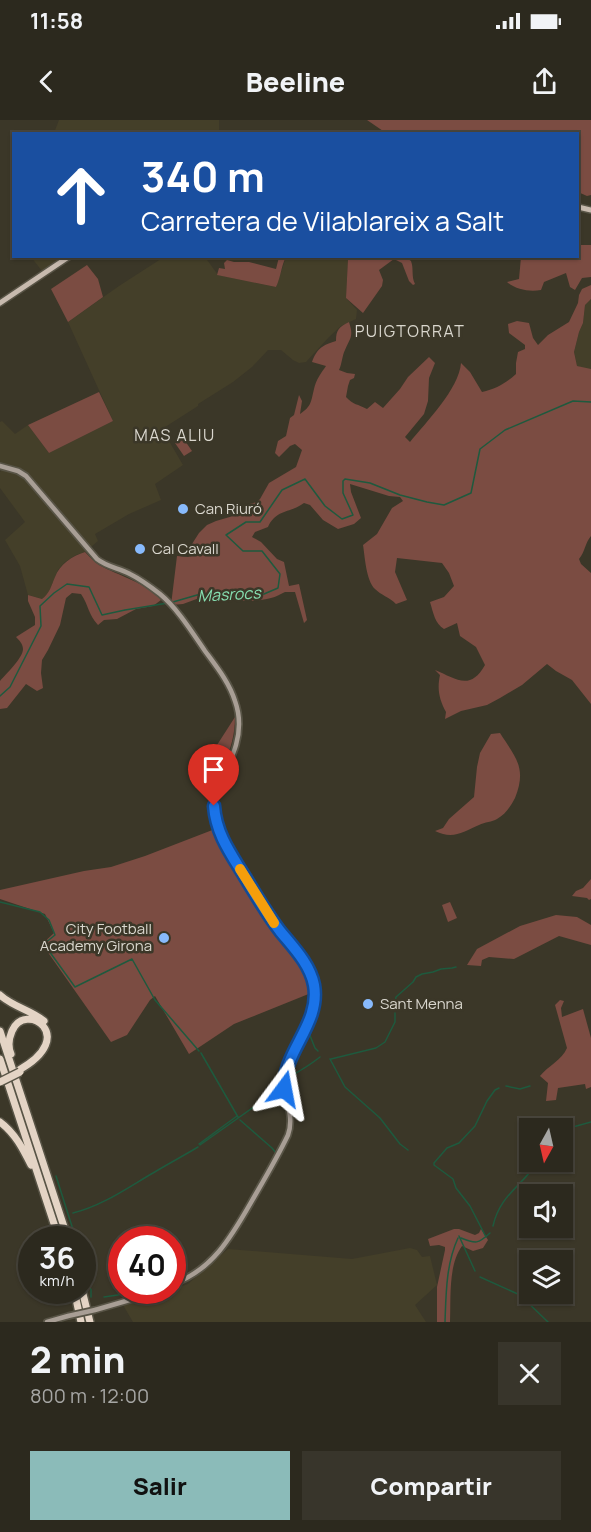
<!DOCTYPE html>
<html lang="es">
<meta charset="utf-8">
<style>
:root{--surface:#2c291e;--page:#38352b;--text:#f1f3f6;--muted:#a6a6a4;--line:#48453c;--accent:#8bbbb9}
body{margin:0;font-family:Manrope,sans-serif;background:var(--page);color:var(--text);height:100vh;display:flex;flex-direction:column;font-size:22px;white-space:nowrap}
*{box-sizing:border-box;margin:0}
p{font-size:20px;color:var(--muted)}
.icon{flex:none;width:33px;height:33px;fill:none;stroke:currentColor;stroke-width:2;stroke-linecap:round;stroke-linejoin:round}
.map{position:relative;height:1202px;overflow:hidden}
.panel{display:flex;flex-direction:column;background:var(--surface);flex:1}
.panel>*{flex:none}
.hud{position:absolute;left:12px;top:12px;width:567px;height:126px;border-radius:0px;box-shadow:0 2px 4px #0004,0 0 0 2px var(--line);background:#1a4fa0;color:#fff;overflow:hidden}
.needle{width:39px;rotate:188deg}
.buttons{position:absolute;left:519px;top:998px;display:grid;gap:12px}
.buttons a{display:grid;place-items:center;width:54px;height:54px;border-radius:0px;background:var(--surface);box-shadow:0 2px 4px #0004,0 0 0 2px var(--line);font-size:30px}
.speed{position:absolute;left:18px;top:1106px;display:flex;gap:12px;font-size:30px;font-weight:700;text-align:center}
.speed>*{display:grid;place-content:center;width:78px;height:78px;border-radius:50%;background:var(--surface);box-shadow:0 2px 4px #0004,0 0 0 2px var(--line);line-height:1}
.speed small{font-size:15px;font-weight:400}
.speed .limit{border:9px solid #d22;background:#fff;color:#111}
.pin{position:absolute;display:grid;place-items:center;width:51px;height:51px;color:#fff;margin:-62px -26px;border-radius:50% 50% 50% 0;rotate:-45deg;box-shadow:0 0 6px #0007}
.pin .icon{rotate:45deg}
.me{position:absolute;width:66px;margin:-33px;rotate:13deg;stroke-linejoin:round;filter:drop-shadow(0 0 4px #0008)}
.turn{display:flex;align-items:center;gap:21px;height:126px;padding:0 30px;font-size:27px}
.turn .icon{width:78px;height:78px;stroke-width:2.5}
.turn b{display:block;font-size:42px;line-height:51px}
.round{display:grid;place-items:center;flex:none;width:63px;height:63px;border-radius:0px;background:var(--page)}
.head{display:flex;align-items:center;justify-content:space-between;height:102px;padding:0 30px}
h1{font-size:36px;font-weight:800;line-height:45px}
.action{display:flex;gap:12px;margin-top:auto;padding:12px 30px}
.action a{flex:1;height:69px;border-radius:0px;background:var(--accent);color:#111;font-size:24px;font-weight:800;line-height:69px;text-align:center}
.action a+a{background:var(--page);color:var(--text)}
.status{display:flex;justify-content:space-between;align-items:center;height:42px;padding:0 30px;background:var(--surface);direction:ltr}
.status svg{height:16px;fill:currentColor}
header{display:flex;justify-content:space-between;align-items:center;height:78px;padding:0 30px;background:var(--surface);font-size:27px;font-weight:800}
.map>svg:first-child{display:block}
.built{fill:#443f29}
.green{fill:#7b4c42}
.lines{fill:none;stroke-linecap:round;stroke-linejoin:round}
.stream{stroke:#1e5a3e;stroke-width:1.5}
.secondary-casing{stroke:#585446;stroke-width:8}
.primary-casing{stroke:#585446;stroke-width:8}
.highway-casing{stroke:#585446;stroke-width:10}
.secondary{stroke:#a89e95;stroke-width:4.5}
.primary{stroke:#c7baae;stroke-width:5}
.highway{stroke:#e4d4c5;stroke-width:7}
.secondary-bridge-casing{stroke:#585446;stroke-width:8;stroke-linecap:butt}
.highway-bridge-casing{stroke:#585446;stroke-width:10;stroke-linecap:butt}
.secondary-bridge{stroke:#a89e95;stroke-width:4.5}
.highway-bridge{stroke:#e4d4c5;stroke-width:7}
.route-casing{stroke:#114b97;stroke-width:15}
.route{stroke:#1a73e8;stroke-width:10}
.slow{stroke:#f59e0b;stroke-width:10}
.poi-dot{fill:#88bafc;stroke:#3b3728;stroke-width:2}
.labels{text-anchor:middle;stroke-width:5;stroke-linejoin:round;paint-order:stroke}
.poi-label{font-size:15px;fill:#dad7ce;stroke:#3b3728;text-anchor:start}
.neighbourhood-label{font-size:16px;letter-spacing:1.5px;fill:#dad7ce;stroke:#3b3728}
.water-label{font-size:16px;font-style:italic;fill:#86deb0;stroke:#3b3728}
</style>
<div class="status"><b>11:58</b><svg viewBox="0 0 49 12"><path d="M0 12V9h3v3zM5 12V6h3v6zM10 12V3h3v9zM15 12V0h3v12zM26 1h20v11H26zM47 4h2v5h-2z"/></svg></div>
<header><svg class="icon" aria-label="back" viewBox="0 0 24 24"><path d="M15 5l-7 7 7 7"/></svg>Beeline<svg class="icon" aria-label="share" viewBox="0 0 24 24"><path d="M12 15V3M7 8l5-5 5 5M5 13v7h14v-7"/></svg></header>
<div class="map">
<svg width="591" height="1202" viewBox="0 0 591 1202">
<rect width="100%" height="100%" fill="#3b3728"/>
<path class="built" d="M59,0H219V13H54Z
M312,136L348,139L346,178L357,190L356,199L341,206L329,217L306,242L299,243L293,240L281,230H268L252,247L233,262L198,284V286L162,309L183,345L155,364L161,380L129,394L95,414L98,421L85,432L76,435L65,442L58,450L48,474L42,479L28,475L20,446L5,420L25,402L0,368V352L3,349L0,348V302L2,301L15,314L28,305L49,333L113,301L68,202L119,166L164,137H205L218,155L276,167L286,137Z
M31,137H63L42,151Z
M591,179V249L589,250L577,246L574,232L579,212L583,203L585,185Z
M410,1128L417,1130L422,1137L430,1136L437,1165L415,1185L426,1202H133L123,1185L168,1170H172L173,1169L188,1164L228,1129L352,1139Z"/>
<path class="green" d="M367,0H591V75L587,76L578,72V14L386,13Z
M578,125H591V157L582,158L575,170L570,167L566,153L544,162L541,170C530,172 516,170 507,162L519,159L521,137L578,136Z
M278,137H286C281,146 281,157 276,167L217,155L219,148L225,149L224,143L227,140L234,142H249L276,149L279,137Z
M312,137H405L411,141C414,149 411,156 415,164L413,165L409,161L402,143L394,139L379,150L383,160L382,166L363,193L346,178L348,139Z
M87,145L98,159L103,177L68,202L51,169Z
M591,165V179L585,185L583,203L579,212L574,232L577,246L591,249V416C585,423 585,432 579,439L581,444L591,453V584L572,560L556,551L547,544L522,565L500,578L487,585L461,591L445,599L446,592C439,579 437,569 440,555L435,550C455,558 470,572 485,545L476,527L460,516L457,503L444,509C435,504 433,492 430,482L444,477L454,466L449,453L442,443L397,438L395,452L407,480L396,484C389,477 381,475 375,469C366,460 365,437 363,425L377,414L392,388L403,381L400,377L389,376L350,364L351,372L361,398L354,404L338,409L323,400L310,385L304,383C291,393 276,389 268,407L255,412L252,417L261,422L277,439L284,442L289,466L299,464L307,500L304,503L295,472C292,472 288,472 285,472C280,474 276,477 271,478C252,483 231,482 213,473L183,484L171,485L177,436L188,437L195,435L196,429L192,424L199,413L207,405L216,401L240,394L246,385L257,382L260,379L269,363L296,347L302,330L295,324L290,326L279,337L275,333L278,321L286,316L290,298L294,295L299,275L302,281L300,294C312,286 311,281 314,269C316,260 321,253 326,246L312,242C317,228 323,225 336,221C336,210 339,207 349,202C354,217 350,218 345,230C342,236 342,244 339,250L347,253L355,254L354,258L350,260L348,266L346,277C353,285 358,284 367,289L375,282L383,288L400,269L408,257L429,237L435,243L429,258L428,281L424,294L405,317L410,322C426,302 459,269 461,243L470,252L482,272C496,269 506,263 516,254V243L518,232L525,229V225L509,213L508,204L517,201L529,203L533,218L538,225L548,215L569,202L578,183L579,175L582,169Z
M99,272L113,301L49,333L28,305Z
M183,318L192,331L184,336L175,323Z
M85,432C90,437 94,442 99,445C117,455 149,464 161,480L153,486L136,489L117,499L104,500L98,505C88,494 89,486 81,474L72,473L66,478L60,505L48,530L42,540L41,553L43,568L37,571L26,564L7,588L0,589V561C6,554 23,538 23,529C23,524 19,520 16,517L35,505V497L28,481V475L42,479C50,473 51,466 55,457C60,444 72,436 85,432Z
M235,597C235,621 227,639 217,660L207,651L203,626L212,637L216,634L217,625Z
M500,613C516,638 527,648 515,678C511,686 505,695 497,699C492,702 485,702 479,705C463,712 453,720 435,711L443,708L449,699L474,677L477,647L480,633L491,614Z
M215,709L221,726L267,801L297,838L307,855L311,873L234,904L189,934L155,876L150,880L127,915L111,922L42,824L54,813L45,794L0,779V770L84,751L111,747L145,736Z
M591,759V779L589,780L587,778L572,776L576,771L583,768Z
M450,782L457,798L448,802L442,785Z
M556,795L577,797L591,805V825L559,816L514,839L489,837L482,840L481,846L467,845L477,829L520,806Z
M560,880L564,881L561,888L562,897L583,889L591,918V967L586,969L585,964L558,968L556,980L546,981L548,963L540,956C548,946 562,940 567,928L555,885Z
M454,1109H459L475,1115L479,1113L481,1109L488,1120L483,1128L473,1131L462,1126C448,1145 451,1179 450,1202H437V1167L445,1130V1127L439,1125L430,1126L428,1119Z"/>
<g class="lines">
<path class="stream" d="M173,482L197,475L264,474L278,468L280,454L262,431H243L226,415L246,402H260L282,370L305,359L325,386L342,399L353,395L343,373V361L345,359L370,363L400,375L427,382L444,385L471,373L480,329L505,310L573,281L591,282
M0,576L10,567L41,506L40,486L54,473L67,464L89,467L102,495L125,490L168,483
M0,782L40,792L49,800L55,815L44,824L75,867L132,839L155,880L199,931
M394,887L396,877L413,862L416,857L422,854L433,852L441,849L452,848L456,847
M309,913L315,928L318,931
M201,933L238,997
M330,939L345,967L380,998L400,1024L408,1030
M331,939L376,928L385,922L395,902V893
M289,957C300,951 310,945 320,937
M279,966L281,964
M506,966L520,969L530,966
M240,1000L272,1028L276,1033L247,1084
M562,1010L591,1002
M199,1024L237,996
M200,1025L265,979L275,970
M56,1056L76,1119
M73,1093C102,1086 127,1068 153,1053C168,1044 183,1036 198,1027
M493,1106C500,1074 523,1066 538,1041
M232,1110L245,1088
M459,1116L475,1151
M486,1117L470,1086L456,1068L453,1059L434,1045V1043L447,1028L459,1023L475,1006L487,981L495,970L499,968
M461,1118C476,1124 478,1124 490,1113
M82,1140L91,1170V1177
M203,1144L213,1134
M480,1157L520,1175
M140,1172L148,1170
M521,1176L548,1202
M104,1177L138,1172
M445,1202C446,1174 446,1144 458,1118"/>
<defs>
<path id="secondary" d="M0,346L18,351L26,356L97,439C107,447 119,448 130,454C140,459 151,467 160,474C177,488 192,512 205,531C216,546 229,562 235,581C240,595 240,611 236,625C227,656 206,670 218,707C223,724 234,739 243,754C253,770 262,786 273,800C292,827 320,851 314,887C310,911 292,930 285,953C280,975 296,992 288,1015C279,1034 268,1053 257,1072C236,1108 216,1150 172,1164
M95,1190L133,1179L157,1170
M47,1202L68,1196"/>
<path id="primary" d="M578,87L591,90
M0,183L70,136"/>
<path id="highway" d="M0,875C13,887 31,890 44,901
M0,911L68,1119
M11,934C8,927 9,918 12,911C25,880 80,916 19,950
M0,939L59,1119
M0,1002C15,1013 23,1029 31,1045
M74,1170L81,1202
M82,1170L90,1202"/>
</defs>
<use href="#secondary" class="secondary-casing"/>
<use href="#primary" class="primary-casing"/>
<use href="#highway" class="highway-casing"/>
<use href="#secondary" class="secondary"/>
<use href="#primary" class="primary"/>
<use href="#highway" class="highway"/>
<defs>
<path id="secondary-bridge" d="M68,1196L95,1190"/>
<path id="highway-bridge" d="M0,962L20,952"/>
</defs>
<use href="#secondary-bridge" class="secondary-bridge-casing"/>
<use href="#highway-bridge" class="highway-bridge-casing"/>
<use href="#secondary-bridge" class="secondary-bridge"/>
<use href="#highway-bridge" class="highway-bridge"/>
</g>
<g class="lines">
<defs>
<path id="route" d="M214,686C216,714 231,734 245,757C256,775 267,794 280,811C293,827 310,844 314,865C321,904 283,931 284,969"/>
</defs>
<use href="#route" class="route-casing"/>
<use href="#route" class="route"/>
<path class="slow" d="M240,749L274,803"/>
</g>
<g class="poi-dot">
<circle cx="183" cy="389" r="6"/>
<circle cx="140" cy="429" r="6"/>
<circle cx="164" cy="818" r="6"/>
<circle cx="368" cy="884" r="6"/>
</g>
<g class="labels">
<g class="poi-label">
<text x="195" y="394">Can Riuró</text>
<text x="152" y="434">Cal Cavall</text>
<text x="152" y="814" text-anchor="end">City Football<tspan x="152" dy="17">Academy Girona</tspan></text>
<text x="380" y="889">Sant Menna</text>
</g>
<g class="neighbourhood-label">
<text x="410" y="217">PUIGTORRAT</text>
<text x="175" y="321">MAS ALIU</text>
</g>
<g class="water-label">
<text transform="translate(229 474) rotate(-3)" y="6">Masrocs</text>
</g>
</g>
</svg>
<div class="buttons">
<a><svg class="needle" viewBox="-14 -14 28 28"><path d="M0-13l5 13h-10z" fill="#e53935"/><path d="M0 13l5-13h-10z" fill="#a6a6a4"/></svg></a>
<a><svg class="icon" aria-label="sound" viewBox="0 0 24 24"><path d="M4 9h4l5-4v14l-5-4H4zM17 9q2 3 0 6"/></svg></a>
<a><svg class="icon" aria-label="layers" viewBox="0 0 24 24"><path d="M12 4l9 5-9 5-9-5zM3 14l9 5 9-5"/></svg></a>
</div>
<div class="speed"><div>36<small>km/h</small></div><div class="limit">40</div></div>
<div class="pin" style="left:214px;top:686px;background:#d93025"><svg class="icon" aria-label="arrive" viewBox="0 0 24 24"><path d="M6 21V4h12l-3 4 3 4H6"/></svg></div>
<svg class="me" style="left:284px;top:969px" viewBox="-20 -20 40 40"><path d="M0-17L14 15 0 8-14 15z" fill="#1a73e8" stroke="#fff" stroke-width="4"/></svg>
<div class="hud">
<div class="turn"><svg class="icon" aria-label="ahead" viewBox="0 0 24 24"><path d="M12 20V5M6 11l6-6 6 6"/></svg><div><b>340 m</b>Carretera de Vilablareix a Salt</div></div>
</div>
</div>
<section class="panel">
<div class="head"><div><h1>2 min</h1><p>800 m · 12:00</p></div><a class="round"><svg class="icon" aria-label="close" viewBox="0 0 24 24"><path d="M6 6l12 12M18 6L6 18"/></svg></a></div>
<div class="action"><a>Salir</a><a>Compartir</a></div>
</section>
